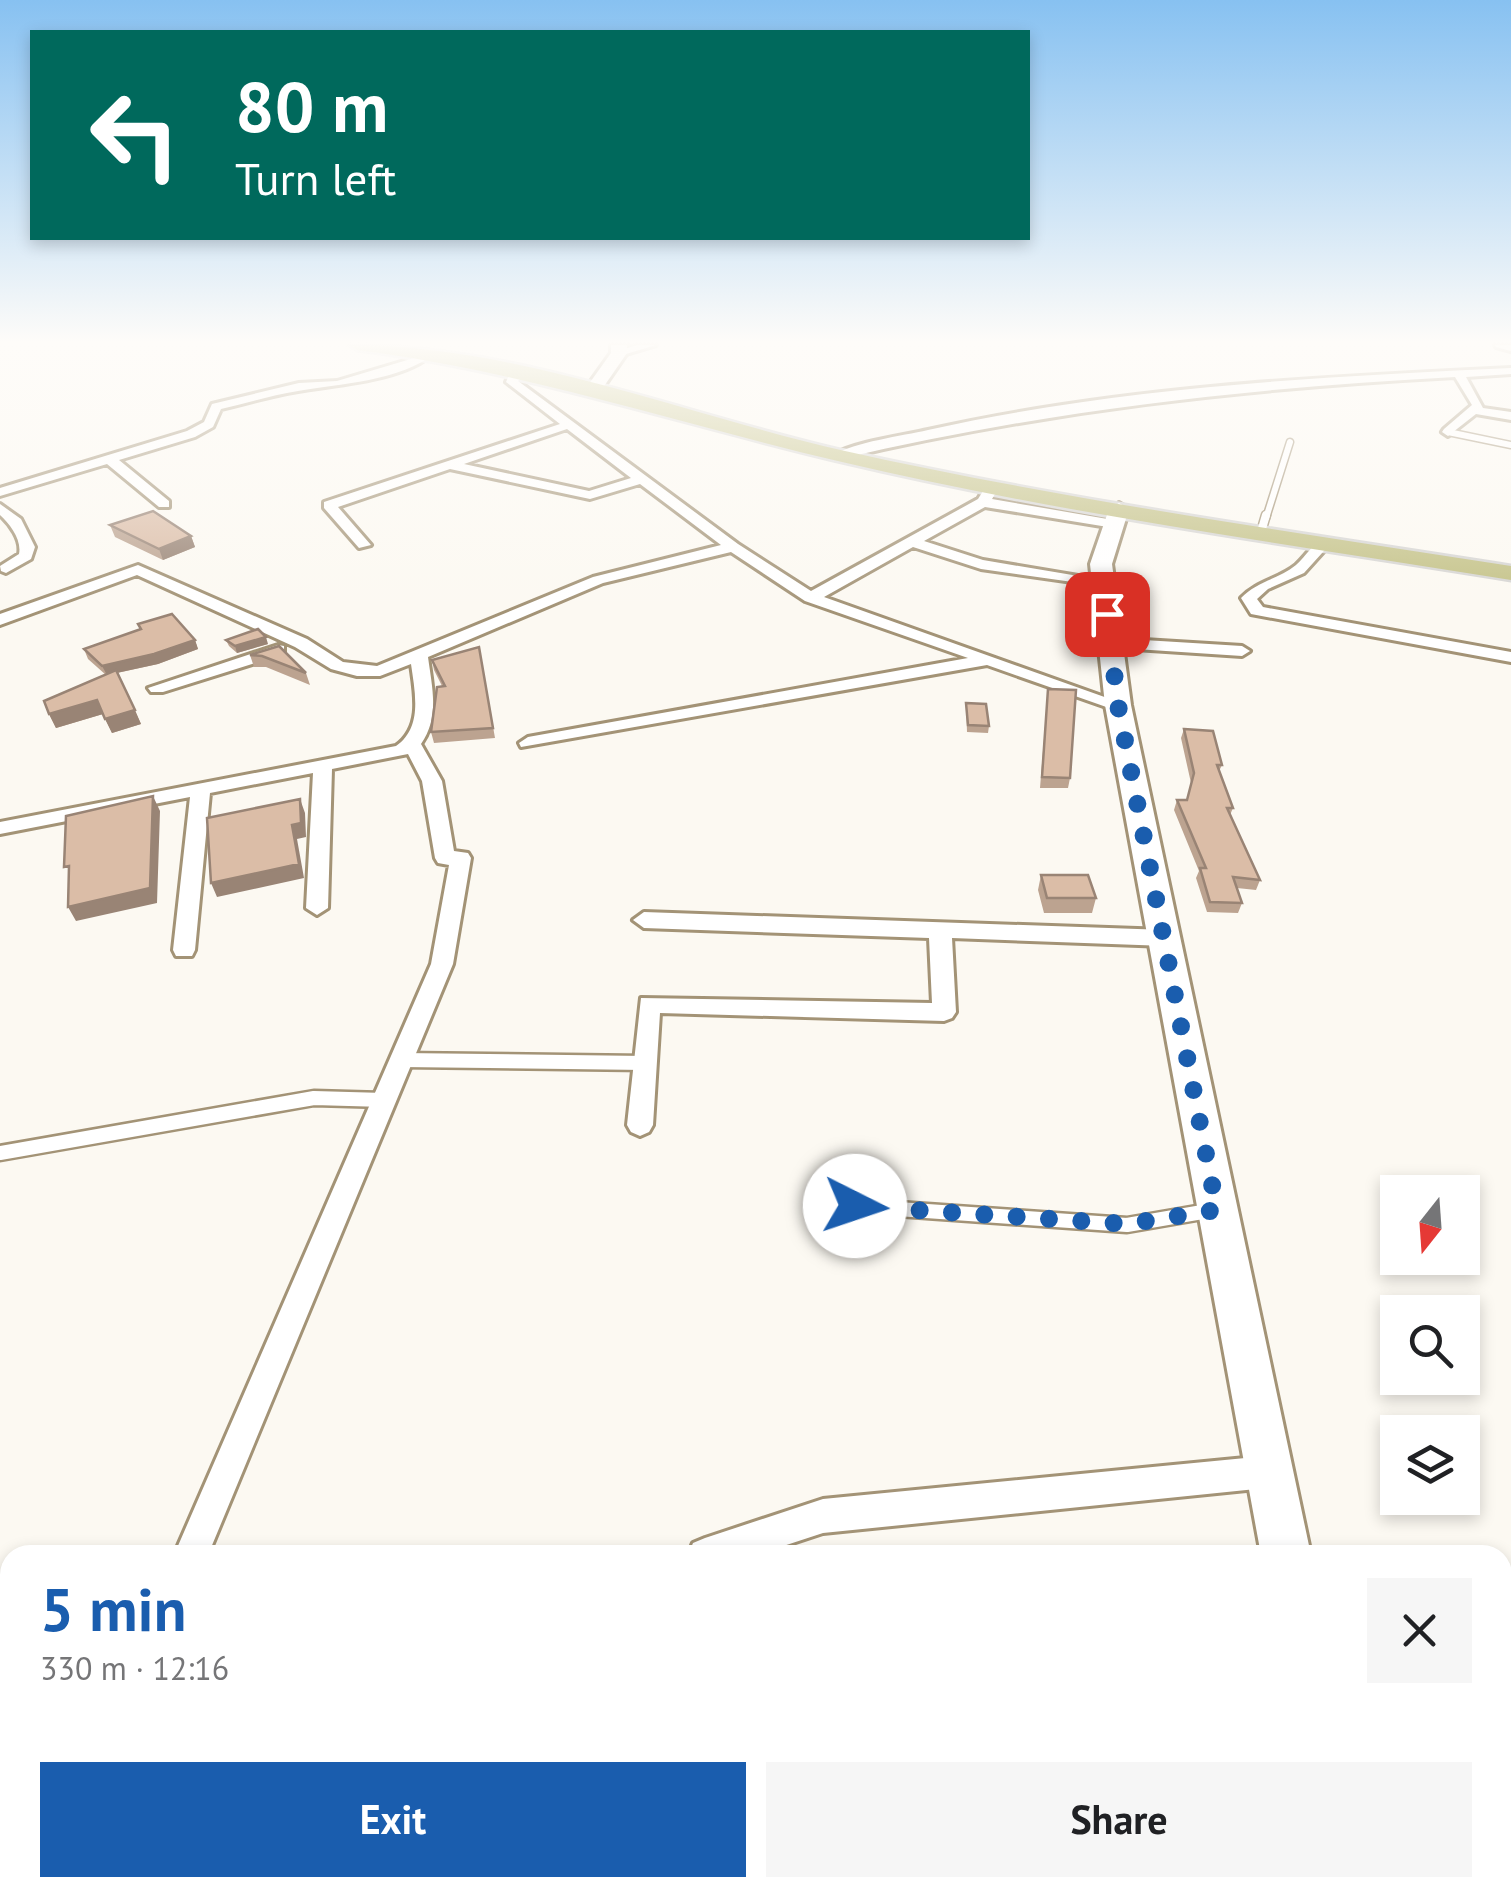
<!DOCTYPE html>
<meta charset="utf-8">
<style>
:root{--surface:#fff;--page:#f6f6f6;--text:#202124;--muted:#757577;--accent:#1a5dae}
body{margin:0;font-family:"PT Sans",sans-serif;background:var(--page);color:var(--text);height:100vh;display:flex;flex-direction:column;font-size:38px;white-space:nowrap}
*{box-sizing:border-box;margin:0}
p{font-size:32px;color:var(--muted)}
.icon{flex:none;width:55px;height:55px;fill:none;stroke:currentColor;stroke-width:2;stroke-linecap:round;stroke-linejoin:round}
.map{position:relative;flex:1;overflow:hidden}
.drawer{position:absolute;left:0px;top:1545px;width:1512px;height:352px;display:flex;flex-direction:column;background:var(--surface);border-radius:30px 30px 0 0;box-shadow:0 5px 15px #0003}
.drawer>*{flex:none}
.banner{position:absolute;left:30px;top:30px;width:1000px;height:210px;border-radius:0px;box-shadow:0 5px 15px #0003;background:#00695c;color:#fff;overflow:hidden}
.needle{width:65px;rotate:197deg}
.buttons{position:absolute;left:1380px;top:1175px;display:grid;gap:20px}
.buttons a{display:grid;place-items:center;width:100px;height:100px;border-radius:0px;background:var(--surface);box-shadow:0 5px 15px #0003;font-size:50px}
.pin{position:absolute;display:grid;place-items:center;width:85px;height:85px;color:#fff;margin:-42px;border-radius:20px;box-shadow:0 5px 15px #0006}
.me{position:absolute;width:110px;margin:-55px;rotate:94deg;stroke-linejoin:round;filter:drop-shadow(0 0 8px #0008)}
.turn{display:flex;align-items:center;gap:35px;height:210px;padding:0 40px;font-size:45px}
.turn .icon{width:130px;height:130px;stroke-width:2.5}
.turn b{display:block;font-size:70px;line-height:85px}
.round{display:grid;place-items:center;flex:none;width:105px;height:105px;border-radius:0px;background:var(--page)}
.overview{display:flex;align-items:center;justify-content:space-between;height:170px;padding:0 40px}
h1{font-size:60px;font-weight:600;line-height:75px;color:var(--accent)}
.primary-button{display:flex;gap:20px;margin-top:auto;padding:20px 40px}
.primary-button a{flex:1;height:115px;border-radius:0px;background:var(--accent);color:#fff;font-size:40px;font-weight:600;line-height:115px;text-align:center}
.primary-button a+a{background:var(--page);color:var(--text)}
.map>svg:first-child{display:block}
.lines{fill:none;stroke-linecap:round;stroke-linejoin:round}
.lane-far2-casing{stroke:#a39376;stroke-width:9}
.lane-far1-casing{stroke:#a39376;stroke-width:11}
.lane-casing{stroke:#a39376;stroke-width:19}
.street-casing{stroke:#a39376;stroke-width:6}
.secondary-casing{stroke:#a39376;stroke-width:6}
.primary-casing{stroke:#d6d5d3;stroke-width:5}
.lane-far2{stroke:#fff;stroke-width:6}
.lane-far1{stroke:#fff;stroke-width:8}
.lane{stroke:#fff;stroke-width:14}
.street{fill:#fff;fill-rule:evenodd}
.secondary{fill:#fff;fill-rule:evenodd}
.primary{fill:#c3c186;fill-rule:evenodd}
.wall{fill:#bca390}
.shaded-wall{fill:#998475}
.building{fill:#dbbda7;stroke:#998475;stroke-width:2.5}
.route{stroke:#1a5dae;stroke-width:18;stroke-dasharray:0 32.4}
</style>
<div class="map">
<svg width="1511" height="1897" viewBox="0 0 1511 1897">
<rect width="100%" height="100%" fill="#fcf9f2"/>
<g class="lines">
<defs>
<path id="lane-far2" d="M1448,432L1511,445
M1266,518L1290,442"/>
<path id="lane-far1" d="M1261,532L1266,515"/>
<path id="lane" d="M401,1060L645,1063
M0,1153L314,1098L384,1100
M855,1206L1127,1225L1214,1210"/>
<path id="street" d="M637,345H656L619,356L613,353Z
M1495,345H1511V351L1496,347Z
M428,350L434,353C403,381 337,384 298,391C272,395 247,403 221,409L213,427L195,437L119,460L169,501V507H159L107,464L0,496V488L187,431L204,422L212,404L299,383L337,381L414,358Z
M523,368L529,371L518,381L738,544L811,591L978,499L988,483L993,482L1000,486L992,499L1119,521L1121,524L1114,528L985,507L924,541L983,560L1108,581V587L981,569L913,547L824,597L1127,705L1124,709H1112L987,665L521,747L519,743L528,737L968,658L805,601L731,552L603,583L428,657C432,687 440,717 421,744L442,781L454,851L468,853L471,858L453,964L208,1555H174L431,964L449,865L438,863L435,858L422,781L408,754L332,769L328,908L317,915L306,908L313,773L210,793L195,950L192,956H176L173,950L190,797L0,834V822L396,746C423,727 415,693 411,664L380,676H357L331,669L295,647L137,575L0,625V614L138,565L307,639L343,662L377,666L593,577L721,545L640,484L590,499L450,469L338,507L371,545L359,548L324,508V502L560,424L506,382L509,375ZM567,429L631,478L589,491L464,464Z
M1511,368V374L1466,377L1483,408L1511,412V420L1476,414L1448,436L1442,432L1444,429L1472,405L1455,377C1245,388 1044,411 840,459L833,455C855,442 902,436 928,430C1119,387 1317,377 1511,368Z
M0,504L21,519L35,547L31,559L6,573L1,571L0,566L19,554C22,540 10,524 0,515Z
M1325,538L1332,542L1304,573L1268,589L1257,599L1263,607L1511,652V662L1251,614L1241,598C1257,581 1279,579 1296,565C1306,556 1313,543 1325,538Z
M1111,638L1242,646L1250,651L1242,656L1105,647V639Z
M278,645L284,646V654L163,692H151L148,688Z
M644,912L1166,930L1177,938L1166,946L952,938L956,1012L952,1018L944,1021L660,1013L653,1125L649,1132L640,1136L631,1132L627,1125L641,998L932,1003L929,938L644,928L633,920Z
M1266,1456L1278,1460L1282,1472L1278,1484L1266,1488L823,1533L756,1555H688L693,1543L705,1538L823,1499Z
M1511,1657V1693L1502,1694V1658Z
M0,1686L10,1689V1727L0,1722Z
M371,1888H411L410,1897H370Z"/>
<path id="secondary" d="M611,345H627V353L600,392H588L586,388L611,353Z
M1119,503L1129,509L1112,564L1131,705L1311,1555H1261L1105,705L1090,564L1109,509Z
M1330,1888H1388L1390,1897H1332Z"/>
<path id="primary" d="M349,345C518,345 682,414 845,451C1065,500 1288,531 1511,566V580C1288,544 1062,514 842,462C680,424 523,371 357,350Z"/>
</defs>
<use href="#lane-far2" class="lane-far2-casing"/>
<use href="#lane-far1" class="lane-far1-casing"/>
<use href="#lane" class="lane-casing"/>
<use href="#street" class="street-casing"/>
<use href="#secondary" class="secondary-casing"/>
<use href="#primary" class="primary-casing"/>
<use href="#lane-far2" class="lane-far2"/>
<use href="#lane-far1" class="lane-far1"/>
<use href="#lane" class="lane"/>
<use href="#street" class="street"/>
<use href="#secondary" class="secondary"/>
<use href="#primary" class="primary"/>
</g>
<path class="wall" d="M110,525L191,536L195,547L163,560L115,537Z
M195,640L198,649L158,664L117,673L141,724L112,733L103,714L56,728L49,714L106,675L88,659L84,649Z
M226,640L268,644L237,653L229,646Z
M279,646L306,673L310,685L266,667H254L250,655Z
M479,647L495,738L434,743L431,732L442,686L434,670L432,660Z
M1048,689L1070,778L1068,788H1040Z
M966,703L989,726L988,733L967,732Z
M1184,729L1222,765L1219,771L1233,808L1230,815L1260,880L1256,890L1237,888L1242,903L1238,913L1207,912L1196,878L1199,871L1174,810L1177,800H1187L1191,783L1181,738Z
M1041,875L1096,898L1092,913H1044L1038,890Z"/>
<path class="shaded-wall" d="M191,536L195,547L163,560L159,549Z
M266,637L268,644L237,653L235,646Z
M195,640L198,649L158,664L107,675L102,666Z
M97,700L103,714L56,728L49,714Z
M135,710L141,724L112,733L105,719Z
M153,796L160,811L157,903L76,921L68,907Z
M300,799L305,813L306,837L297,839L304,878L217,897L211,883L292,825Z"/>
<path class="building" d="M153,511L191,536L159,549L110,525Z
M172,614L195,640L154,654L102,666L84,649L141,629L138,624Z
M258,629L266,637L235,646L226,640Z
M279,646L306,673L262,656L250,655Z
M479,647L493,728L431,732L437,687L445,686L432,660Z
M116,670L135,710L105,719L97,700L49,714L44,701Z
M1048,689L1076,690L1070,778L1042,777Z
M966,703L986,704L989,726L968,725Z
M1184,729L1213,731L1222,765H1217L1233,808H1227L1260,880L1233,877L1242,903L1210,902L1200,868H1206L1177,800H1187L1194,773Z
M153,796L150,888L68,907L69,866L64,867L66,816Z
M300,799L301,823L292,825L299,864L211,883L207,818Z
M1041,875H1088L1096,898H1047Z"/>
<linearGradient id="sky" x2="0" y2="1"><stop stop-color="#87c1f1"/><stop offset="0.56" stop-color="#fefcf9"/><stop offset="1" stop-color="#fefcf9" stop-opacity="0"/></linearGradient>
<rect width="1511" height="611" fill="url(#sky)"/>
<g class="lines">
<path class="route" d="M855,1206L1127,1224L1217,1210L1118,705L1107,614"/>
</g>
</svg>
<div class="buttons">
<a><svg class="needle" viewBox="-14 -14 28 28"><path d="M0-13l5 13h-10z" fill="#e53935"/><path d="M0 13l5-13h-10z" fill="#757577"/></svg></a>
<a><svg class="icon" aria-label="search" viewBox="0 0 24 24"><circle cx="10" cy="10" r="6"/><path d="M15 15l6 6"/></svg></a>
<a><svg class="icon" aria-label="layers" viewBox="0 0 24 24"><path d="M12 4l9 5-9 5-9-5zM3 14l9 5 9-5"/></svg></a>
</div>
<div class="pin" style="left:1107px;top:614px;background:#d93025"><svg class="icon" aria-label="arrive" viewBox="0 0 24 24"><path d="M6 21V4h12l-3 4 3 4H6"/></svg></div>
<svg class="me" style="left:855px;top:1206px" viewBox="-20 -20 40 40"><circle r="19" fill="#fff"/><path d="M0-13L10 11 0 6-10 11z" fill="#1a5dae"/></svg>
<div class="banner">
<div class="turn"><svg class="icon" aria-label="left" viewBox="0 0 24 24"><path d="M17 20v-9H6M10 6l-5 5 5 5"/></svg><div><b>80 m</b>Turn left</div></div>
</div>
<section class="drawer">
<div class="overview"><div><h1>5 min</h1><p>330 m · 12:16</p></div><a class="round"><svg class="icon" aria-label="close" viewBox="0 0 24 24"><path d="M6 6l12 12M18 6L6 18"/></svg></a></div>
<div class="primary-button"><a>Exit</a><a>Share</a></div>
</section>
</div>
